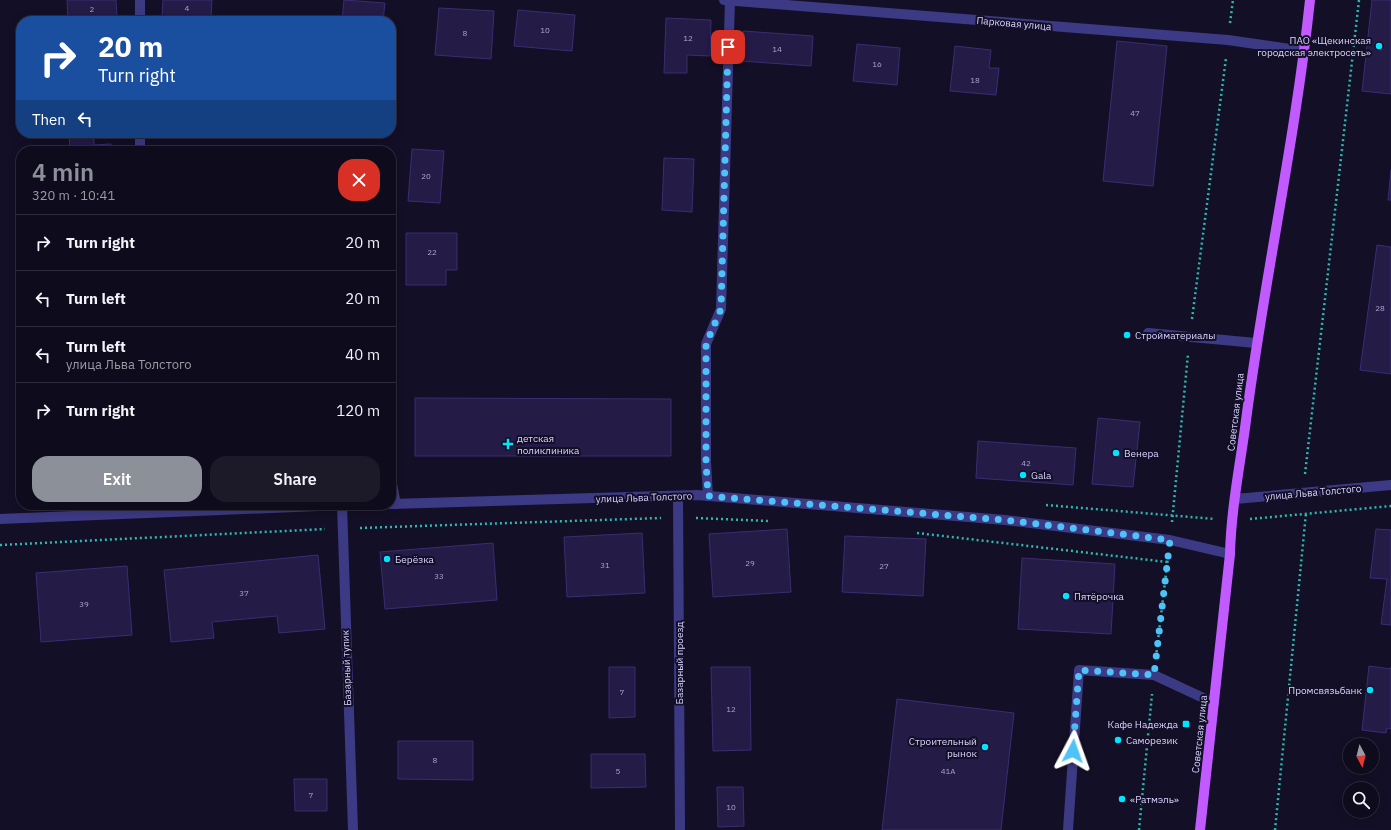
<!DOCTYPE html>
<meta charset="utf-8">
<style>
:root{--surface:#0e0b1c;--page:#1c1929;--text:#f1f3f6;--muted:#9b9ba3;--line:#2e2b3b;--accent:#8c9099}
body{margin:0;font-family:"IBM Plex Sans",sans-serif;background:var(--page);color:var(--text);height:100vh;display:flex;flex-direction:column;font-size:15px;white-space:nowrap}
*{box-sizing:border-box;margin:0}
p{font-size:13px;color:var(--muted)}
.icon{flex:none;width:22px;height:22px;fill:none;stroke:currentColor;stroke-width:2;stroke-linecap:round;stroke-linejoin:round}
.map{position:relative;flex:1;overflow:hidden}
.sheet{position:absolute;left:16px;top:146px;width:380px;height:364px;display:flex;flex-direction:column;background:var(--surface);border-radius:16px;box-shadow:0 2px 10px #0003,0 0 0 1px var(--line)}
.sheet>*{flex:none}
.guide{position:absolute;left:16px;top:16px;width:380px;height:122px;border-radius:16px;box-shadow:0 2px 10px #0003,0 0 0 1px var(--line);background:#1a4fa0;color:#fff;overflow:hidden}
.needle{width:26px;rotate:173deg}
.tools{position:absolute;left:1343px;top:738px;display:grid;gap:8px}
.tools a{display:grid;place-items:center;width:36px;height:36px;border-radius:50%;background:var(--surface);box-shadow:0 2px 10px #0003,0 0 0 1px var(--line);font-size:20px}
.pin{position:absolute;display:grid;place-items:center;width:34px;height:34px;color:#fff;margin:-17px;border-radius:8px;box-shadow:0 2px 6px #0006}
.me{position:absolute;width:44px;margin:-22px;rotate:4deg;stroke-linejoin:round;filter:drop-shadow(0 0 3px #0008)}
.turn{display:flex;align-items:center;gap:14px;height:84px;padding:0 16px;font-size:18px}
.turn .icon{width:52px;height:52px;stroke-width:2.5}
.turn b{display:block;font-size:28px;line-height:34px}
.then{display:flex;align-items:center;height:38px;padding:0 16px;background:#0003;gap:8px;font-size:15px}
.round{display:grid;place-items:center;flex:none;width:42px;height:42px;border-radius:16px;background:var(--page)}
.overview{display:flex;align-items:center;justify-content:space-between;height:68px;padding:0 16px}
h1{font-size:24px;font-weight:600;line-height:30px;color:var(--accent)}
.cta{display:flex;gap:8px;margin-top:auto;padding:8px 16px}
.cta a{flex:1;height:46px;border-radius:16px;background:var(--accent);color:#fff;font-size:16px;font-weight:600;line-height:46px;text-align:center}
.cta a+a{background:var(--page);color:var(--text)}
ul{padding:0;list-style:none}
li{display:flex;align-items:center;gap:12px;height:56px;padding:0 16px;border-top:1px solid var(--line)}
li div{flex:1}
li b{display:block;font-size:15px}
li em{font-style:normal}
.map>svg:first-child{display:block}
.building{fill:#241b47;stroke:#3b2d73}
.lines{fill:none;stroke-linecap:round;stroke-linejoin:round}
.path{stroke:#2fb8b0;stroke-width:2.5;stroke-dasharray:2 3;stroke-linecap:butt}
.lane{stroke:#3d3a85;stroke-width:10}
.street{stroke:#3d3a85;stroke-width:10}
.primary{stroke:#c25bff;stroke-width:10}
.route{stroke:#4fc3f7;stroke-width:7;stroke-dasharray:0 12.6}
.poi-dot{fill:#00e5ff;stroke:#130f26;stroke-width:1.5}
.labels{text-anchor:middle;stroke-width:4;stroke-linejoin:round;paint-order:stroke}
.number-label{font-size:8px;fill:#aca6d1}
.street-label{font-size:10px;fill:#d9d4ff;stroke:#130f26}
.poi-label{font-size:10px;fill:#d9d4ff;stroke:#130f26;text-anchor:start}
</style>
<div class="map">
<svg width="1391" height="830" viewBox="0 0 1391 830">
<rect width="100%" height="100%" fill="#130f26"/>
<path class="building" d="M67,0H116L117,18L68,20Z
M163,0H212L211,18L162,17Z
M344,0L385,3L383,21H342Z
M1372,0H1391V94L1362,91Z
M439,8L494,11L491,59L435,55Z
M518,10L575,15L572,51L514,46Z
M666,18L711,20L710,56L687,55V73H664Z
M743,31L813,36L811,66L741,61Z
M1117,41L1167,46L1153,186L1103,181Z
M857,44L900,48L897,85L853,81Z
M955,46L991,50L989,68H999L996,95L950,91Z
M69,133H94V145L111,144V151H70Z
M412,149L444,151L440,203L408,201Z
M664,158L694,159L692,212L662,210Z
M1391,170V200H1388Z
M406,233H457V270H446V285H406Z
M1377,245L1391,247V374L1360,370Z
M415,398L671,399V456H415Z
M1098,418L1140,422L1133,487L1092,484Z
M978,441L1076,448L1073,485L976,478Z
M787,529L791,592L713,597L709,534Z
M1376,529L1391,530V625L1381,624L1387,579L1370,578Z
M642,533L645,593L567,597L564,537Z
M845,536L926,539L923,596L842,592Z
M493,543L497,600L385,609L380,552Z
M318,555L325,629L279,633L277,616L212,622L214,638L171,642L164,570Z
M1022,558L1115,564L1111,634L1018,629Z
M127,566L132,635L41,642L36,573Z
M1369,666L1391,669V667V729L1387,728L1386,733L1362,730Z
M609,667H635V717L609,718Z
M711,667H750L751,750L713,751Z
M897,699L1014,713L1001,830H882Z
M398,741H473V780L398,779Z
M591,754H645L646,787L591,788Z
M294,779H327V811H295Z
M717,787H743L744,826L718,827Z"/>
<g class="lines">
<path class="path" d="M1230,23L1233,0
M1192,319L1226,58
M1305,474L1359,0
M1046,505L1215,519
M696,518L769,521
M1250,519L1391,506
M1172,522L1188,354
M360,528L661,518
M917,533L1167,562
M0,545L325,529
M1156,657L1168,557
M1139,830L1152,694
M1275,830L1306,513"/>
<path class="lane" d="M140,0V21
M140,151V133
M1148,333L1256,343
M391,479L396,504
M708,496L706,462V344L721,309L730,0
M1068,830L1079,670L1154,675L1214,703"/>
<path class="street" d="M724,0L1228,40L1304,51
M678,496L680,830
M1235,499L1391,485
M391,504L697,495L1005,520L1170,540L1230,554
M342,505L353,830
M0,519L343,505"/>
<path class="primary" d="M1200,830L1230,554C1231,512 1239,470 1245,428C1263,285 1295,143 1310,0"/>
</g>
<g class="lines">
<path class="route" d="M728,47L721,309L706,344V462L708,496L1005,520L1170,540L1154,675L1079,670L1073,751"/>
</g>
<g class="poi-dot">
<circle cx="1379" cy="46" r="4"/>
<circle cx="1127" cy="335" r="4"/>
<path d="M506 438h4v4h4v4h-4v4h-4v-4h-4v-4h4z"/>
<circle cx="1116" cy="453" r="4"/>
<circle cx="1023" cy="475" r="4"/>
<circle cx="387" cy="559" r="4"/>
<circle cx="1066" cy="596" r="4"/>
<circle cx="1370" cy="690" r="4"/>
<rect x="1182" y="720" width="8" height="8" rx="2"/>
<circle cx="1118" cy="740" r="4"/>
<circle cx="985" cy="747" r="4"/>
<circle cx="1122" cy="799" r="4"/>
</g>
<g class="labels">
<g class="number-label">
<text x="187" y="11">4</text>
<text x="92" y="12">2</text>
<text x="545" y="33">10</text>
<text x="465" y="36">8</text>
<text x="688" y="41">12</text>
<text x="777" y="52">14</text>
<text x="877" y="67">16</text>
<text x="975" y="83">18</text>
<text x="1135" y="116">47</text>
<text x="426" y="179">20</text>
<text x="432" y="255">22</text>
<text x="1380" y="311">28</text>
<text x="1026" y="466">42</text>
<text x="750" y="566">29</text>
<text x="605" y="568">31</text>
<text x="884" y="569">27</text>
<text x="439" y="579">33</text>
<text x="244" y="596">37</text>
<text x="84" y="607">39</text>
<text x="622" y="695">7</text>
<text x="731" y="712">12</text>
<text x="435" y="763">8</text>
<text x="618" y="774">5</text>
<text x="948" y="774">41А</text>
<text x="311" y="798">7</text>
<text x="731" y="810">10</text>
</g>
<g class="street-label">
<text transform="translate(1014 23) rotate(5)" y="4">Парковая улица</text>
<text transform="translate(1235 412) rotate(-83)" y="4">Советская улица</text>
<text transform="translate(1313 492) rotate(-5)" y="4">улица Льва Толстого</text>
<text transform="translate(644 497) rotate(-2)" y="4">улица Льва Толстого</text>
<text transform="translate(679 663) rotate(-90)" y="4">Базарный проезд</text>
<text transform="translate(346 668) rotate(-92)" y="4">Базарный тупик</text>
<text transform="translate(1199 734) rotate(-84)" y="4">Советская улица</text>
</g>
<g class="poi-label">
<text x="1371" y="44" text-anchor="end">ПАО «Щекинская<tspan x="1371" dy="12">городская электросеть»</tspan></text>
<text x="1135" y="339">Стройматериалы</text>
<text x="517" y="442">детская<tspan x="517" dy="12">поликлиника</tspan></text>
<text x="1124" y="457">Венера</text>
<text x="1031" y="479">Gala</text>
<text x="395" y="563">Берёзка</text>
<text x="1074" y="600">Пятёрочка</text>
<text x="1362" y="694" text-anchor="end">Промсвязьбанк</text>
<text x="1178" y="728" text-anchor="end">Кафе Надежда</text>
<text x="1126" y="744">Саморезик</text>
<text x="977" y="745" text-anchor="end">Строительный<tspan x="977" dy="12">рынок</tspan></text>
<text x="1130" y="803">«Ратмэль»</text>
</g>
</g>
</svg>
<div class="tools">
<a><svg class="needle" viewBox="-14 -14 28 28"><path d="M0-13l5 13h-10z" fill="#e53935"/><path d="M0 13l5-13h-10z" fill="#9b9ba3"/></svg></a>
<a><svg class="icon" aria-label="search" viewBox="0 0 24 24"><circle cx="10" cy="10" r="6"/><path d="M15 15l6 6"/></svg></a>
</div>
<div class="pin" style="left:728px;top:47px;background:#d93025"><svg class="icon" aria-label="arrive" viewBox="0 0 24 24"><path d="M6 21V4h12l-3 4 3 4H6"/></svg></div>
<svg class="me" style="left:1073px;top:751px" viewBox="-20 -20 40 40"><path d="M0-17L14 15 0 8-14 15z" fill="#4fc3f7" stroke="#fff" stroke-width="4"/></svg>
<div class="guide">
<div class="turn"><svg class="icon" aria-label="right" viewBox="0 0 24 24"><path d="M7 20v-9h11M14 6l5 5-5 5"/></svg><div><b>20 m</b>Turn right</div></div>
<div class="then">Then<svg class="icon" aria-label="left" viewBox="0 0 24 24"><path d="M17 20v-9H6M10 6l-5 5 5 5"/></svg></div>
</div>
<section class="sheet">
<div class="overview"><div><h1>4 min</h1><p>320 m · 10:41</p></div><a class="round" style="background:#d93025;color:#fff"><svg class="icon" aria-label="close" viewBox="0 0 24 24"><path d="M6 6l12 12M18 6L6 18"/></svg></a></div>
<ul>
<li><svg class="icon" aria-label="right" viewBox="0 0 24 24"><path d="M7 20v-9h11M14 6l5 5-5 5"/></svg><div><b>Turn right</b></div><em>20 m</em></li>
<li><svg class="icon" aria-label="left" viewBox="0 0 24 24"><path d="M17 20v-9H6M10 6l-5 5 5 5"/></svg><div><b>Turn left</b></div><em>20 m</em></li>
<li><svg class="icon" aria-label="left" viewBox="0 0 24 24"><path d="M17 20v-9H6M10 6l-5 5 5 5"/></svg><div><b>Turn left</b><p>улица Льва Толстого</p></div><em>40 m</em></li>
<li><svg class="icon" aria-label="right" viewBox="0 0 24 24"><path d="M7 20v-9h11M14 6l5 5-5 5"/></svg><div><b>Turn right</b></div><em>120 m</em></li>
</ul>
<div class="cta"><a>Exit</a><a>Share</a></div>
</section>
</div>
